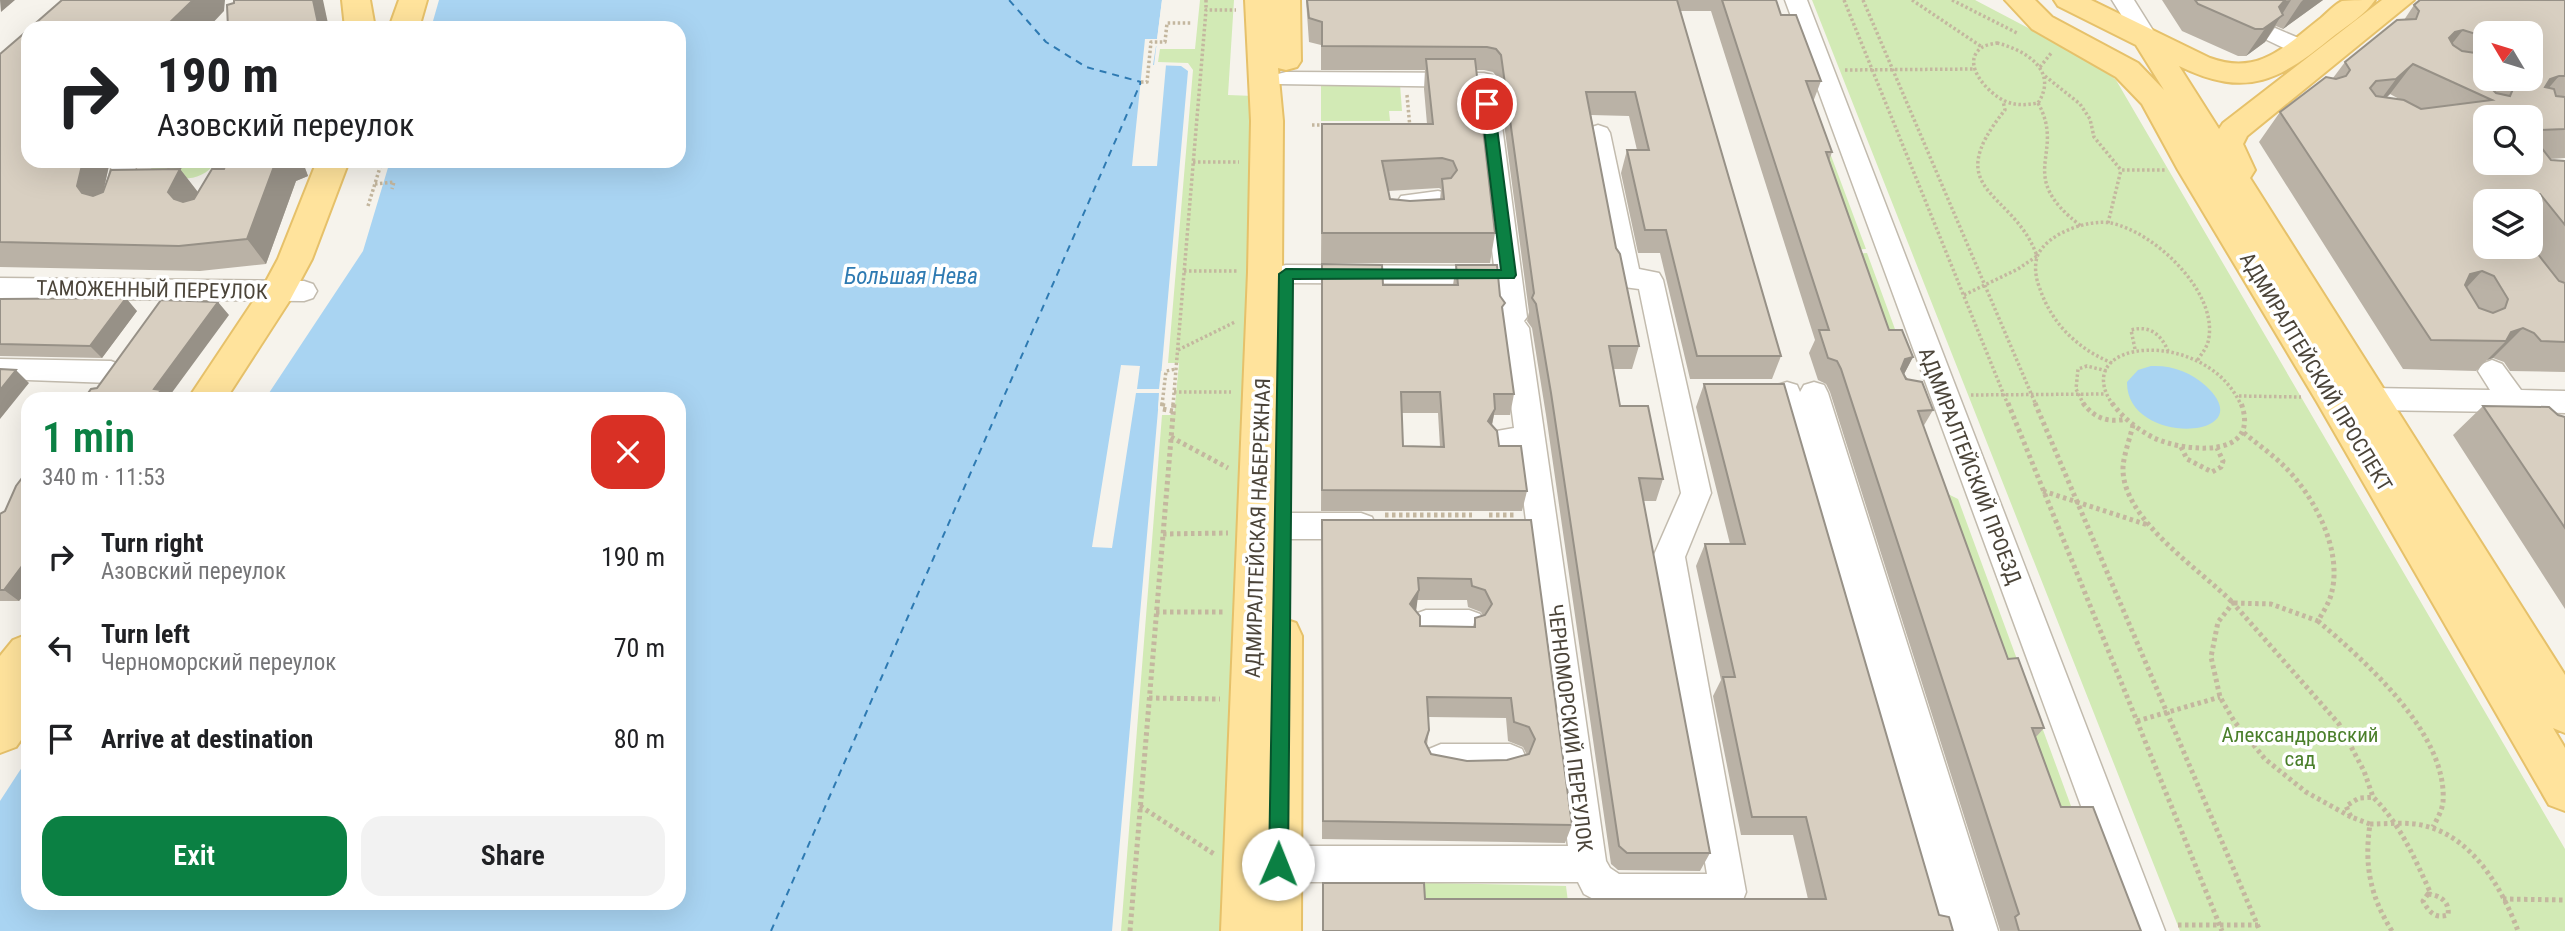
<!DOCTYPE html>
<meta charset="utf-8">
<style>
:root{--surface:#fff;--page:#f2f2f2;--text:#202124;--muted:#757577;--accent:#0b8043}
body{margin:0;font-family:"Roboto Condensed",sans-serif;background:var(--page);color:var(--text);height:100vh;display:flex;flex-direction:column;font-size:26px;white-space:nowrap}
*{box-sizing:border-box;margin:0}
p{font-size:23px;color:var(--muted)}
.icon{flex:none;width:38px;height:38px;fill:none;stroke:currentColor;stroke-width:2;stroke-linecap:round;stroke-linejoin:round}
.map{position:relative;flex:1;overflow:hidden}
.details{position:absolute;left:21px;top:392px;width:665px;height:518px;display:flex;flex-direction:column;background:var(--surface);border-radius:21px;box-shadow:0 7px 28px #0002}
.details>*{flex:none}
.hud{position:absolute;left:21px;top:21px;width:665px;height:147px;border-radius:21px;box-shadow:0 7px 28px #0002;background:#fff;color:var(--text);overflow:hidden}
.needle{width:46px;rotate:308deg}
.fabs{position:absolute;left:2473px;top:21px;display:grid;gap:14px}
.fabs a{display:grid;place-items:center;width:70px;height:70px;border-radius:14px;background:var(--surface);box-shadow:0 7px 28px #0002;font-size:35px}
.pin{position:absolute;display:grid;place-items:center;width:60px;height:60px;color:#fff;margin:-30px;border:4px solid #fff;border-radius:50%;box-shadow:0 2px 7px #0007}
.me{position:absolute;width:77px;margin:-38px;rotate:1deg;stroke-linejoin:round;filter:drop-shadow(0 0 5px #0008)}
.turn{display:flex;align-items:center;gap:24px;height:147px;padding:0 21px;font-size:32px}
.turn .icon{width:91px;height:91px;stroke-width:2.5}
.turn b{display:block;font-size:49px;line-height:60px}
.round{display:grid;place-items:center;flex:none;width:74px;height:74px;border-radius:21px;background:var(--page)}
.head{display:flex;align-items:center;justify-content:space-between;height:119px;padding:0 21px}
h1{font-size:42px;font-weight:600;line-height:52px;color:var(--accent)}
.action{display:flex;gap:14px;margin-top:auto;padding:14px 21px}
.action a{flex:1;height:80px;border-radius:21px;background:var(--accent);color:#fff;font-size:28px;font-weight:600;line-height:80px;text-align:center}
.action a+a{background:var(--page);color:var(--text)}
ul{padding:0;list-style:none}
li{display:flex;align-items:center;gap:21px;height:91px;padding:0 21px}
li div{flex:1}
li b{display:block;font-size:26px}
li em{font-style:normal}
.map>svg:first-child{display:block}
.green{fill:#d2eab5}
.water{fill:#a9d4f2}
.pier{fill:#f6f3ec}
.lines{fill:none;stroke-linecap:round;stroke-linejoin:round}
.ferry{stroke:#2e7ab2;stroke-width:2;stroke-dasharray:7 6;stroke-linecap:butt}
.minor-casing{stroke:#c2bbae;stroke-width:3}
.major-casing{stroke:#e6c16a;stroke-width:4}
.path-far1{stroke:#c4b79f;stroke-width:3.5;stroke-dasharray:2.5 2.5;stroke-linecap:butt}
.path{stroke:#c4b79f;stroke-width:5;stroke-dasharray:3.5 3.5;stroke-linecap:butt}
.minor{fill:#fff;fill-rule:evenodd}
.major{fill:#ffe39c;fill-rule:evenodd}
.wall{fill:#bab2a6;fill-rule:evenodd}
.shaded-wall{fill:#979187}
.building{fill:#d8cfc1;stroke:#979187;stroke-width:2;fill-rule:evenodd}
.route{fill:#0b8043;stroke:#07532c;stroke-width:2}
.labels{text-anchor:middle;stroke-width:7;stroke-linejoin:round;paint-order:stroke}
.street-label{font-size:21px;fill:#4b4439;stroke:#fff}
.park-label{font-size:21px;fill:#4a7f2a;stroke:#fff}
.water-label{font-size:23px;font-style:italic;fill:#2e7ab2;stroke:#fff}
</style>
<div class="map">
<svg width="2565" height="931" viewBox="0 0 2565 931">
<rect width="100%" height="100%" fill="#f6f3ec"/>
<path class="green" d="M1200,0H1234L1228,95L1254,96L1225,931H1121L1162,415H1174L1179,363H1168L1193,70L1188,63L1158,62L1160,49H1195Z
M1812,0H1975L2097,64L2116,80L2565,849V931H2180Z
M1321,84H1400L1402,111H1389L1390,121H1321Z
M1792,105H1812L1866,249L1847,250L1849,254L1867,253L1906,359H1893L1891,353H1878L1816,176L1823,175L1810,141L1804,140Z
M154,161H218C197,186 177,179 150,172Z
M1944,492L1958,499L2078,825H2042Z
M1392,882L1566,886L1568,902L1393,900Z"/>
<path class="water" d="M439,0H1162L1154,65L1181,66L1188,71L1112,931H0V801L28,758V903H679V399H265L363,251L390,161H679V28H431Z
M2151,366C2172,365 2191,372 2206,386C2264,440 2126,447 2127,382L2138,370Z"/>
<path class="pier" d="M1162,0H1165L1159,46H1156L1153,65H1166L1157,166H1132L1145,39H1157Z
M1121,365L1140,366L1137,389H1159L1161,371H1165L1161,409H1158L1159,393H1136L1112,548L1092,547Z"/>
<g class="lines">
<path class="ferry" d="M771,931L1141,82L1086,67L1046,42L1009,0"/>
<defs>
<path id="minor" d="M1785,0H1807L2165,931H2127Z
M2112,0H2134L2159,40L2156,45H2140Z
M2275,28L2308,42L2311,47L2308,52H2292L2267,40L2264,35L2267,30Z
M1286,72L1484,73L1492,75L1496,80L1527,317L1524,321L1529,328L1606,861L1610,868L1619,874H1707L1653,557L1681,493L1639,289L1624,287L1613,271L1586,133L1589,128L1598,125L1607,128L1610,133L1639,269L1659,273L1663,280L1711,493L1685,557L1746,892L1741,905L1728,910H1614L1584,894L1578,882H1278L1265,876L1260,864L1265,852L1278,846H1568L1517,451H1501L1491,448L1486,440L1491,432L1514,428L1501,328L1504,324L1499,317L1496,284L1286,283L1277,281L1273,274L1277,267L1286,265L1494,266L1473,87L1278,84L1274,79L1278,74Z
M113,161H137L128,209L124,215L115,218L106,215L102,209Z
M1438,191L1447,193L1451,199L1447,205L1420,209L1421,220L1417,226L1408,229L1399,226C1392,215 1394,206 1401,196Z
M0,278L304,281L313,284L317,291L313,298L304,301L0,298Z
M0,359L111,361L121,365L125,372L121,379L111,383L0,379Z
M2492,360L2502,364L2521,390L2565,391V413L2535,412L2531,420C2519,424 2513,423 2505,412L2371,410L2352,416L2342,413L2338,405L2342,397L2370,388L2490,390L2478,371L2482,364Z
M1787,382L1797,385L1800,392L1804,385L1814,382L1824,385L1828,393L1998,931H1925L1773,393L1777,385Z
M1283,513H1361L1372,517L1376,526L1372,535L1361,539H1283L1272,535L1268,526L1272,517Z
M1426,610H1469L1480,614L1485,624L1480,634C1461,641 1434,641 1415,634L1410,624L1415,614Z
M1441,744H1510L1522,749L1527,760L1522,771C1500,780 1451,780 1429,771L1424,760L1429,749Z"/>
<path id="major" d="M342,0H370L375,28H345Z
M399,0H427L419,28H389Z
M1245,0H1300L1301,61L1297,67L1286,70L1278,68L1283,121L1282,272L1275,620L1281,618L1296,623L1302,636L1301,931H1221L1248,272L1251,121Z
M2005,0H2035L2052,17L2138,63L2164,90L2136,45L2058,6L2054,0H2091L2210,58C2259,76 2284,47 2321,18C2327,13 2335,4 2342,1C2351,0 2366,0 2375,0C2366,14 2348,25 2335,35C2281,79 2248,100 2179,66L2219,129L2223,123L2382,0H2414L2247,136L2243,144L2255,170L2250,178L2565,675V733L2553,728L2565,748V811L2549,805L2317,402L2178,170L2142,104L2116,77L2032,29Z
M317,161H349L312,259L290,300L226,399H188L264,285L278,259Z
M28,634V730L16,747L0,753V656L13,640Z"/>
</defs>
<use href="#minor" class="minor-casing"/>
<use href="#major" class="major-casing"/>
<path class="path-far1" d="M1206,0V10
M1844,0L2008,405
M1863,0L2036,405
M1912,0L1982,47
M1952,0L2017,33
M1997,43C2026,50 2059,71 2038,103C2026,105 2016,106 2005,101C1989,94 1960,64 1981,48C1985,45 1992,44 1997,43Z
M2040,67L2052,52
M1845,70L1974,69
M2045,76L2080,104L2090,119L2094,137L2121,170H2167
M1141,82H1147L1151,42H1165L1167,23H1191
M1407,95L1410,128
M2038,103C2067,155 2013,174 2081,226
M1312,125H1325
M1193,162H1239
M164,173L179,161
M375,184L394,182L392,189
M368,206L382,161
M2108,223L2121,170
M1184,271H1239
M1964,295L2018,269L2037,256C2013,189 1938,193 2005,110L2003,101
M2135,349L2131,330C2149,325 2161,334 2168,351
M1178,350L1235,322
M2112,363C2078,349 2052,324 2040,289C2036,279 2034,268 2037,257C2046,233 2089,219 2111,223C2154,232 2216,290 2209,337C2208,347 2202,353 2197,361
M1174,392H1231
M1971,395L2106,394
M2239,396L2301,397
M1162,405L1166,371L1176,369
M1173,405L1206,10H1236
M2084,405L2076,389L2078,369L2087,366L2107,371
M2113,405C2066,338 2206,326 2241,405"/>
<path class="path" d="M1163,403L1162,409L1173,411
M2008,403L2222,931
M2035,403L2260,931
M2083,403C2094,418 2108,423 2126,419
M2112,403C2123,418 2137,429 2154,438C2185,452 2262,460 2241,403
M2133,425C2130,438 2124,454 2123,467C2121,519 2200,569 2233,603L2271,604L2318,621C2323,612 2330,602 2332,591C2342,549 2314,496 2285,467C2272,454 2257,444 2243,432
M1171,437L1228,468
M2181,447L2187,459L2212,472L2221,467L2223,461L2217,448
M2043,491L2148,525
M1385,515H1472
M1489,515H1516
M1163,534L1228,533
M1156,612H1223
M2318,621C2365,661 2448,734 2443,802C2442,811 2437,819 2433,827
M1149,698L1220,699
M2137,721L2220,697
M1140,806L1214,854
M2351,817L2306,792L2265,759L2234,721L2220,697L2211,657L2218,622L2233,603L2339,724L2364,771L2373,797
M2370,824L2351,817L2346,806L2359,798L2373,797C2401,825 2415,859 2431,894
M2428,894C2440,895 2450,902 2448,915C2435,919 2429,912 2423,901Z
M2503,899L2565,900
M2178,925H2258
M1130,931L1174,403
M2392,931C2370,896 2364,865 2370,824C2389,824 2411,821 2429,827C2474,840 2503,890 2518,931"/>
<use href="#minor" class="minor"/>
<use href="#major" class="major"/>
</g>
<path class="wall" d="M1306,0H1776L1781,15L1821,81L1813,102L1832,152L1829,161L1889,330L1913,357L1904,374L1933,410L1923,427L2008,659L2044,728L2036,737L2061,807L2141,931H2000V930L1830,392L1826,384L1818,380L1809,353L1815,340L1711,11H1680L1781,356L1772,379H1690L1660,253H1638L1621,173L1627,150H1637L1629,116L1591,115L1616,248L1639,346L1632,369H1614L1620,406L1663,479L1656,501H1643L1710,853L1700,871L1618,870L1611,864L1546,415L1532,328L1527,321L1529,312L1498,78L1493,72L1484,70H1476L1495,233L1490,263H1321L1322,124H1427L1424,89L1425,70H1321V45L1309,42ZM1439,188L1441,189L1440,200L1410,201L1390,199L1388,191Z
M2162,0H2323L2283,29L2276,26L2265,42L2246,56H2238L2182,31Z
M2565,0V158L2550,159L2551,160L2565,161V372L2510,371L2504,362L2493,358L2487,360L2476,371L2403,369L2259,142L2280,112L2333,78L2345,62L2404,20L2414,5ZM2485,33L2530,79H2485ZM2390,94L2401,100L2386,98ZM2485,201H2530V247Z
M0,54L28,161H110L103,192L180,169L198,192L224,169L227,161H309L305,168L308,176L296,181L266,264L200,271L0,267Z
M1322,264L1383,285H1453L1456,265L1500,296L1514,394L1510,415H1494L1492,425L1499,446L1527,491L1522,511H1321ZM1402,413H1438L1440,447L1403,446Z
M0,299L137,311L102,358L0,356Z
M1704,384L1939,915L1953,931H1322L1323,883L1425,899H1808L1793,835H1741L1713,696L1721,680L1696,566L1705,544H1730L1696,407Z
M2483,406L2558,415L2565,417V609L2453,435Z
M28,470V589L19,601H0V514L5,511Z
M1322,520H1531L1572,825L1565,843L1322,839ZM1417,600H1467L1468,607L1481,612L1483,616L1475,618L1473,627L1420,626L1416,611ZM1429,717L1506,718L1508,741L1523,747L1527,755L1507,760L1467,761L1431,754L1427,745L1429,730Z"/>
<path class="shaded-wall" d="M0,0H15L1,12Z
M193,0H225L224,11L208,28H164Z
M313,0H323L329,28H319Z
M2291,0L2265,42L2246,56L2284,1Z
M2303,0H2323L2283,29L2301,2Z
M2463,30L2439,60L2449,38L2455,32Z
M2413,64L2390,94L2373,110L2396,79Z
M2559,76L2533,106L2524,110L2550,79Z
M2494,79H2501L2486,97L2481,95Z
M83,161H110L99,211L77,186Z
M276,161H309L305,168L308,176L296,181L266,264L247,239Z
M180,169L200,195L189,217L168,192Z
M2482,271L2454,301L2470,274Z
M126,298L137,311L102,358L90,346Z
M218,302L229,315L168,398L170,399H154V389Z
M2523,328L2493,358L2487,360L2506,341L2511,332Z
M1913,357L1901,380L1893,382L1905,359Z
M16,370L29,383L0,419V390Z
M1495,409L1491,429L1488,421Z
M28,558V589L19,601L4,590Z
M1419,590L1416,611L1410,604Z"/>
<path class="building" d="M62,0H193L164,28H30Z
M234,0H313L319,28H228L227,5L234,3Z
M1307,0H1677L1781,356H1697L1666,230H1645L1627,150H1649L1635,92H1586L1616,248L1620,254L1639,346H1609L1620,406H1648L1663,479L1639,478L1710,853H1627L1619,846L1551,393L1536,304L1532,298L1534,293L1501,55L1496,49L1487,47L1322,46V22L1309,18Z
M1722,0H1776L1781,15H1796L1821,81H1806L1832,152H1826L1889,330H1902L1913,357L1905,359L1901,369L1906,379L1922,382L1933,410L1918,411L2008,659L2018,658L2044,728H2032L2061,807H2093L2141,931H2019L2015,917L2019,914L1841,369L1837,361L1828,358L1819,330H1829Z
M2195,0H2286L2284,1L2279,7L2283,15L2263,29H2255L2198,4Z
M2420,0H2565V76H2559L2550,79L2545,87L2554,89L2556,96L2565,97V129L2540,130L2533,137L2551,160L2565,161V225L2540,194H2492L2498,201H2485V247H2530V244L2559,281L2565,283V342L2541,341L2534,333L2523,328L2511,332L2506,341L2431,340L2280,112L2326,77L2336,79L2346,76L2350,70L2345,62L2397,20L2416,19L2419,11L2414,5ZM2463,30L2485,37V33H2530V79H2526L2531,86L2513,89L2510,96L2496,93L2489,86L2495,79H2485V53L2482,54L2462,51L2453,45L2449,38L2455,32ZM2413,64L2492,100L2421,109L2404,100L2376,96L2370,88L2376,81L2396,79ZM2485,117H2530V163H2485ZM2482,271L2494,276L2508,299L2505,308L2493,313L2479,308L2465,285L2470,274Z
M28,30V161H83L77,186L82,193L93,196L103,192L111,170L180,169L168,192L174,199L183,202L194,199L212,169H224L227,161H276L247,239L179,246L0,242V54Z
M1426,59H1475L1495,233H1322V124H1433ZM1442,158L1453,161L1457,170L1451,178L1442,179L1444,199L1410,201L1390,199L1382,161Z
M1322,264L1382,265L1383,285H1458L1456,265H1497L1500,296L1505,303L1502,307L1514,394H1494L1495,409L1488,421L1497,431L1499,446H1521L1527,491L1322,490ZM1401,392H1440L1444,447L1403,446Z
M126,298L90,346L0,344V299Z
M161,300L218,302L154,389L161,390L154,399H84L91,389L97,388Z
M0,369L16,370L0,390Z
M1704,384H1784L1939,915L1949,917L1953,931H1323V883H1424L1425,899H1826L1806,817H1752L1723,677H1735L1705,544H1745Z
M2483,406L2549,407L2558,415L2565,417V528Z
M28,470V558L4,590H0V514L5,511L16,486Z
M1322,520H1531L1572,825L1323,821ZM1418,578L1471,579L1472,586L1485,590L1492,604L1485,615L1475,618V627L1420,626V616L1410,604L1419,590ZM1427,697L1511,698L1514,722L1529,727L1535,739L1529,754L1507,760L1467,761L1431,754L1425,742L1429,730Z"/>
<path class="route" d="M1487,100L1494,104L1516,275L1514,278L1293,279L1288,864L1285,871L1278,874L1271,871L1269,864L1279,274L1286,269L1501,270L1481,104Z"/>
<g class="labels">
<g class="street-label">
<text transform="translate(152 290) rotate(1)" y="7">ТАМОЖЕННЫЙ ПЕРЕУЛОК</text>
<text transform="translate(2316 372) rotate(59)" y="7">АДМИРАЛТЕЙСКИЙ ПРОСПЕКТ</text>
<text transform="translate(1970 466) rotate(69)" y="7">АДМИРАЛТЕЙСКИЙ ПРОЕЗД</text>
<text transform="translate(1258 528) rotate(-88)" y="7">АДМИРАЛТЕЙСКАЯ НАБЕРЕЖНАЯ</text>
<text transform="translate(1570 728) rotate(83)" y="7">ЧЕРНОМОРСКИЙ ПЕРЕУЛОК</text>
</g>
<g class="park-label">
<text x="2300" y="742">Александровский<tspan x="2300" dy="24">сад</tspan></text>
</g>
<g class="water-label">
<text x="911" y="284">Большая Нева</text>
</g>
</g>
</svg>
<div class="fabs">
<a><svg class="needle" viewBox="-14 -14 28 28"><path d="M0-13l5 13h-10z" fill="#e53935"/><path d="M0 13l5-13h-10z" fill="#757577"/></svg></a>
<a><svg class="icon" aria-label="search" viewBox="0 0 24 24"><circle cx="10" cy="10" r="6"/><path d="M15 15l6 6"/></svg></a>
<a><svg class="icon" aria-label="layers" viewBox="0 0 24 24"><path d="M12 4l9 5-9 5-9-5zM3 14l9 5 9-5"/></svg></a>
</div>
<div class="pin" style="left:1487px;top:104px;background:#d93025"><svg class="icon" aria-label="arrive" viewBox="0 0 24 24"><path d="M6 21V4h12l-3 4 3 4H6"/></svg></div>
<svg class="me" style="left:1278px;top:864px" viewBox="-20 -20 40 40"><circle r="19" fill="#fff"/><path d="M0-13L10 11 0 6-10 11z" fill="#0b8043"/></svg>
<div class="hud">
<div class="turn"><svg class="icon" aria-label="right" viewBox="0 0 24 24"><path d="M7 20v-9h11M14 6l5 5-5 5"/></svg><div><b>190 m</b>Азовский переулок</div></div>
</div>
<section class="details">
<div class="head"><div><h1>1 min</h1><p>340 m · 11:53</p></div><a class="round" style="background:#d93025;color:#fff"><svg class="icon" aria-label="close" viewBox="0 0 24 24"><path d="M6 6l12 12M18 6L6 18"/></svg></a></div>
<ul>
<li><svg class="icon" aria-label="right" viewBox="0 0 24 24"><path d="M7 20v-9h11M14 6l5 5-5 5"/></svg><div><b>Turn right</b><p>Азовский переулок</p></div><em>190 m</em></li>
<li><svg class="icon" aria-label="left" viewBox="0 0 24 24"><path d="M17 20v-9H6M10 6l-5 5 5 5"/></svg><div><b>Turn left</b><p>Черноморский переулок</p></div><em>70 m</em></li>
<li><svg class="icon" aria-label="arrive" viewBox="0 0 24 24"><path d="M6 21V4h12l-3 4 3 4H6"/></svg><div><b>Arrive at destination</b></div><em>80 m</em></li>
</ul>
<div class="action"><a>Exit</a><a>Share</a></div>
</section>
</div>
